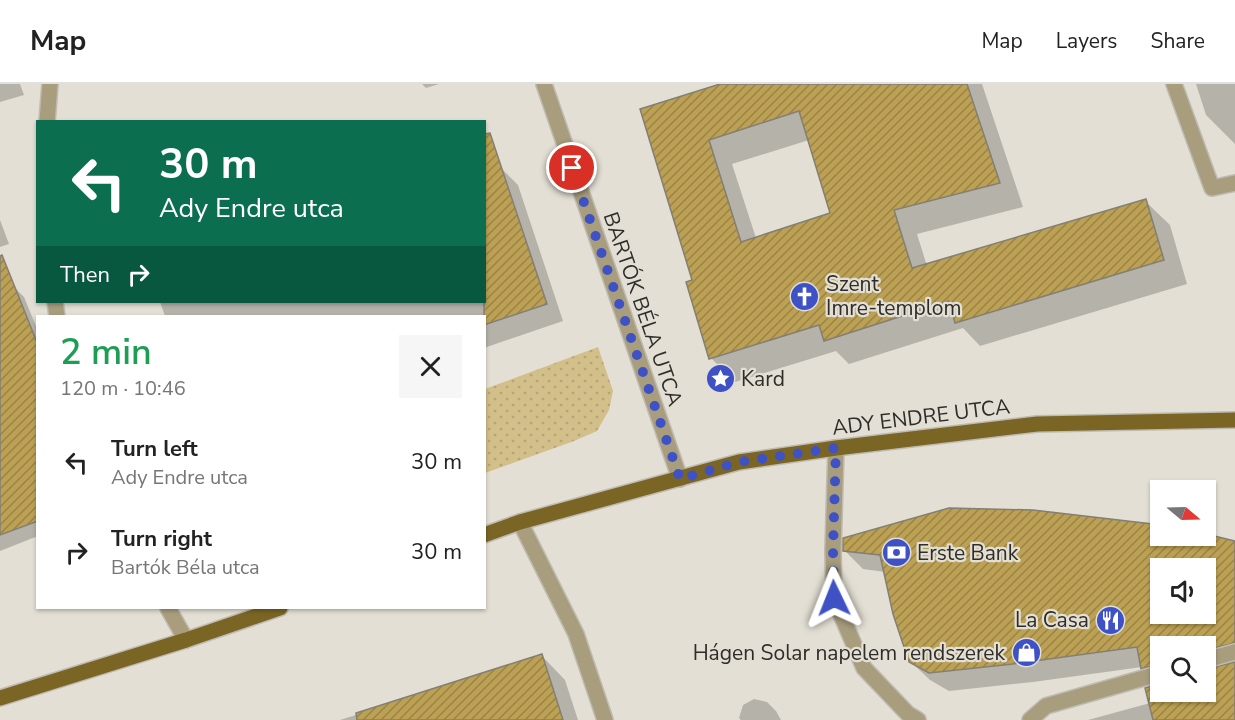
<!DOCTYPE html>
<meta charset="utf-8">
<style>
:root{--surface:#fff;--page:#f6f6f6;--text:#222;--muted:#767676;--line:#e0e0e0}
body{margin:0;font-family:"Nunito Sans",sans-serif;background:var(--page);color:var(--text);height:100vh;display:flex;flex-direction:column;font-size:22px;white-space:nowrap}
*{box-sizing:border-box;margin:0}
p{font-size:20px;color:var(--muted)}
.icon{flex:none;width:33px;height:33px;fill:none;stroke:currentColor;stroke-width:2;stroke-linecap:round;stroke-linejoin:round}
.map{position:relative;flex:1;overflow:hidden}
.panel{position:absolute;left:36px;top:231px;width:450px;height:294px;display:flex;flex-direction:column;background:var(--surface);border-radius:0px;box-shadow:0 2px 4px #0004}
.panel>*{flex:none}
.guide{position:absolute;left:36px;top:36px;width:450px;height:183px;border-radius:0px;box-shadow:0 2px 4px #0004;background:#0b6e4f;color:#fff;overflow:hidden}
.needle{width:39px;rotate:109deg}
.controls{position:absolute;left:1150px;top:396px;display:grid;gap:12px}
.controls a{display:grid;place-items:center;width:66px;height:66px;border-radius:0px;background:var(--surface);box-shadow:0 2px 4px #0004;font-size:30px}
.pin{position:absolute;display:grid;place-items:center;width:51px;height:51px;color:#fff;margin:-26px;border:3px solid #fff;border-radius:50%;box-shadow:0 2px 6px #0007}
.me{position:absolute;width:66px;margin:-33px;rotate:358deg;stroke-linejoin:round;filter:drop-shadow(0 0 4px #0008)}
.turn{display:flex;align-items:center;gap:21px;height:126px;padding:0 24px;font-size:27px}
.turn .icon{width:78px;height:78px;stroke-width:2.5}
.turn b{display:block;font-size:42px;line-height:51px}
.then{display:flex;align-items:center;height:57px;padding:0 24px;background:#0003;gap:12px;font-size:22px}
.round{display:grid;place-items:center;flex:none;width:63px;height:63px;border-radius:0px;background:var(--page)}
.head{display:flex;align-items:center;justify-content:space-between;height:102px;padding:0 24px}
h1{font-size:36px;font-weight:600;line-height:45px;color:#1e9e55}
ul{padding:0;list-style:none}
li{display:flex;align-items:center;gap:18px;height:90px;padding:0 24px}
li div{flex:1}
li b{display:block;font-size:22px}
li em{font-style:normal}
header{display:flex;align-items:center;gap:36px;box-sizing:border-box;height:84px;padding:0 30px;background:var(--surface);border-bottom:2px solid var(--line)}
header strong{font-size:28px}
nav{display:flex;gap:33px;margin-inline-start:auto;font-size:21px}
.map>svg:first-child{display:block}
.park{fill:url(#park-dots)}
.shadow{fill:#0003;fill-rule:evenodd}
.building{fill:url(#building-hatch);stroke:#837f75;stroke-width:1.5;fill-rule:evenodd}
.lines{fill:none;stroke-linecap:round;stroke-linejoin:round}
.pedestrian-casing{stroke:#bfbbb2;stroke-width:18}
.minor-casing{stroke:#bfbbb2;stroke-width:18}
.primary-casing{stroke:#bfbbb2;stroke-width:18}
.pedestrian{stroke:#a89d7d;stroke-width:15}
.minor{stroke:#a89d7d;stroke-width:15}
.primary{stroke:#7a6524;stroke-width:15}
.route{stroke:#3e52c5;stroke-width:10;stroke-dasharray:0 18}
.labels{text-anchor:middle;stroke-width:4.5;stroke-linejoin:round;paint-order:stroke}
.poi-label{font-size:21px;fill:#2f2d29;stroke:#e3dfd4;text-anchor:start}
.street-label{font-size:21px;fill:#2f2d29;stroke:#e3dfd4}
</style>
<header>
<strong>Map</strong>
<nav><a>Map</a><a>Layers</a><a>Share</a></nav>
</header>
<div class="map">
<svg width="1235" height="636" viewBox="0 0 1235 636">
<defs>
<pattern id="park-dots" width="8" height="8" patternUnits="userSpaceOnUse" patternTransform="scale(1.5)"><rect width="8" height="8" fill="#d2bf89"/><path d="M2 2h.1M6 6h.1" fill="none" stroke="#b5a476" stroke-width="1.8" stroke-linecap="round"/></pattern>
<pattern id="building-hatch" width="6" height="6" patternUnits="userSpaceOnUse" patternTransform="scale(1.5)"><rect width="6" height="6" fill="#bca154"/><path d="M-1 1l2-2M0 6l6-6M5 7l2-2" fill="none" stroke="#998446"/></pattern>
</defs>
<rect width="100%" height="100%" fill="#e3dfd4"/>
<path class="park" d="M598,263L613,307L609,326L597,347L574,357L485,389V305Z"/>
<path class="shadow" d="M0,0H20L24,11L0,18Z
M422,0H439L426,4Z
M725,0H982L1023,123L917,150L927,182L1145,117L1170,141L1187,200L980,262L963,244L849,280L836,267L735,298L711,274L694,196L642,26ZM809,56L832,130L756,154L732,80Z
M1196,0H1235V60L1206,31Z
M501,84L518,101L563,237L484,264V232H165L160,218H484Z
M0,136L9,160L0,163Z
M13,202L24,213L38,247V452L0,467V207Z
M1161,443V452H1206L1235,458V636H1088L1150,619L1159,600L1142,583L1033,598L949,607L930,596L910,577L885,488L863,485L844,466ZM1161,484H1206V530H1161ZM1161,562H1206V608H1161Z
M542,572L565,596L578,636H340Z
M754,615L767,618L776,627L781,636H741L739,634L743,621Z"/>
<path class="building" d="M720,0H967L1000,99L894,126L912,184L1146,115L1164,176L955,239L949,217L824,257L819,241L709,275L686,198L692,196L640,25ZM799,27L830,129L741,158L709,56Z
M490,49L547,220L484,241V50Z
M2,171L38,261V437L0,451V172Z
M949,424L1033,426L1161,441V452H1206V450L1235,457V559L1206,566V562H1161V580L1141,585L1137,563L1013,580L929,589L909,578L893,530L880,471L843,467V454ZM1161,484H1206V530H1161Z
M542,570L563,636H357L356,629Z
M1235,578V636H1153L1145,604L1161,599V608H1206V585Z"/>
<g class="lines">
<defs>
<path id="pedestrian" d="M1206,576L1235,568
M1030,636L1046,622L1161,589"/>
<path id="minor" d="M544,0L680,395
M1174,0L1212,104L1235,99
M47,38L50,0
M55,218L57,232
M836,364L833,466L834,514L864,584L908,630L918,636
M520,438L576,550L605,636
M168,524L186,556"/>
<path id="primary" d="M484,451L520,438L739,378L836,364L1037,340L1235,336
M0,614L186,556L280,524"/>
</defs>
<use href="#pedestrian" class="pedestrian-casing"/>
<use href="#minor" class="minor-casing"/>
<use href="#primary" class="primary-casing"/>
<use href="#pedestrian" class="pedestrian"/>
<use href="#minor" class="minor"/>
<use href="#primary" class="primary"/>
</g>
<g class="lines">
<path class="route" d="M572,84L680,395L739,378L836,364L833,466L834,514"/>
</g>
<defs>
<symbol id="church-disc" viewBox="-11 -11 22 22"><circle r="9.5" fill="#3e52c5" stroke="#e3dfd4"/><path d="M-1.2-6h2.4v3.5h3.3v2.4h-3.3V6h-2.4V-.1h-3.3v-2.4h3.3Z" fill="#fff"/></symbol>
<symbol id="sight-disc" viewBox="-11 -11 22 22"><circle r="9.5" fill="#3e52c5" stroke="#e3dfd4"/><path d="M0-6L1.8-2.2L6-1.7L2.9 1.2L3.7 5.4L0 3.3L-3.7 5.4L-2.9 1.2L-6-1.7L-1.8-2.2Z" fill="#fff"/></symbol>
<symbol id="bank-disc" viewBox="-11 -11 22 22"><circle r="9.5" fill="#3e52c5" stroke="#e3dfd4"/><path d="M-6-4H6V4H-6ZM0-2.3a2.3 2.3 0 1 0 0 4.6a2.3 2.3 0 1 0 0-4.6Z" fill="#fff"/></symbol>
<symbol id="restaurant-disc" viewBox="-11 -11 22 22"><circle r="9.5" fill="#3e52c5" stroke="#e3dfd4"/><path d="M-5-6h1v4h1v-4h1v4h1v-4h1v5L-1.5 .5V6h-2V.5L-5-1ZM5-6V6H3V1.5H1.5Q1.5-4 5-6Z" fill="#fff"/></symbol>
<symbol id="shop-disc" viewBox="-11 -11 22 22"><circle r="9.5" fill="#3e52c5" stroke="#e3dfd4"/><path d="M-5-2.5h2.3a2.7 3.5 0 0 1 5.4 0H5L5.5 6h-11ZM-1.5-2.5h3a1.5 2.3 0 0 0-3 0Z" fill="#fff"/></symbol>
</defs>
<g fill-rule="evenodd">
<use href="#church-disc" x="788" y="196" width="33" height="33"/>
<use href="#sight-disc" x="704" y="278" width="33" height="33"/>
<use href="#bank-disc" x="880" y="452" width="33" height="33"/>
<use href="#restaurant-disc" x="1094" y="520" width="33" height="33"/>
<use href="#shop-disc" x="1010" y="552" width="33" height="33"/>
</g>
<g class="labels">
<g class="poi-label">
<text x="826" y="207">Szent<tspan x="826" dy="24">Imre-templom</tspan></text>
<text x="741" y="302">Kard</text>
<text x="917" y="476">Erste Bank</text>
<text x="1089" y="543" text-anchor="end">La Casa</text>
<text x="1005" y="576" text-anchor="end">Hágen Solar napelem rendszerek</text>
</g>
<g class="street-label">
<text transform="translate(643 225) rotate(71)" y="7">BARTÓK BÉLA UTCA</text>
<text transform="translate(921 333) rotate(-7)" y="7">ADY ENDRE UTCA</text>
</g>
</g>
</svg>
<div class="controls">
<a><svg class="needle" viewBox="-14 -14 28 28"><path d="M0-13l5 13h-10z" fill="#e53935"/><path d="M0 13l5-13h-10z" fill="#767676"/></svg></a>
<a><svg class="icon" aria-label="sound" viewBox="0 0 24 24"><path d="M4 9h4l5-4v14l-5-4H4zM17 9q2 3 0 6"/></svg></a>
<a><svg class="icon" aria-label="search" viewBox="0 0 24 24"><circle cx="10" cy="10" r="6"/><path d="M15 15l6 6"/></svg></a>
</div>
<div class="pin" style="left:572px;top:84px;background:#d93025"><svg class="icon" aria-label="arrive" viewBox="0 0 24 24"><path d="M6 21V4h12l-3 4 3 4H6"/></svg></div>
<svg class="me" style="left:834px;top:514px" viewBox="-20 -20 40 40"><path d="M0-17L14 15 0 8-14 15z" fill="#3e52c5" stroke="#fff" stroke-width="4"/></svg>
<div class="guide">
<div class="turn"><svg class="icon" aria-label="left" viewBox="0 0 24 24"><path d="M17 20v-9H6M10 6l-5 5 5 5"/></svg><div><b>30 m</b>Ady Endre utca</div></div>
<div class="then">Then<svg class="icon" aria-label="right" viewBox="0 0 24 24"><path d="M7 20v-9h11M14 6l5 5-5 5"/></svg></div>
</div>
<section class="panel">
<div class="head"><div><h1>2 min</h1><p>120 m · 10:46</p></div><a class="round"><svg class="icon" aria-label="close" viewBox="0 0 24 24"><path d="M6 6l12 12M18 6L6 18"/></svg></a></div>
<ul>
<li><svg class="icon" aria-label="left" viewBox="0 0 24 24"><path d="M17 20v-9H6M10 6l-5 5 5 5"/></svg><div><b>Turn left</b><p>Ady Endre utca</p></div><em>30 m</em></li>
<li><svg class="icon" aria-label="right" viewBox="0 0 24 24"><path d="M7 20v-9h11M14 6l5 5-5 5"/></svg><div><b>Turn right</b><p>Bartók Béla utca</p></div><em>30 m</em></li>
</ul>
</section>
</div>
